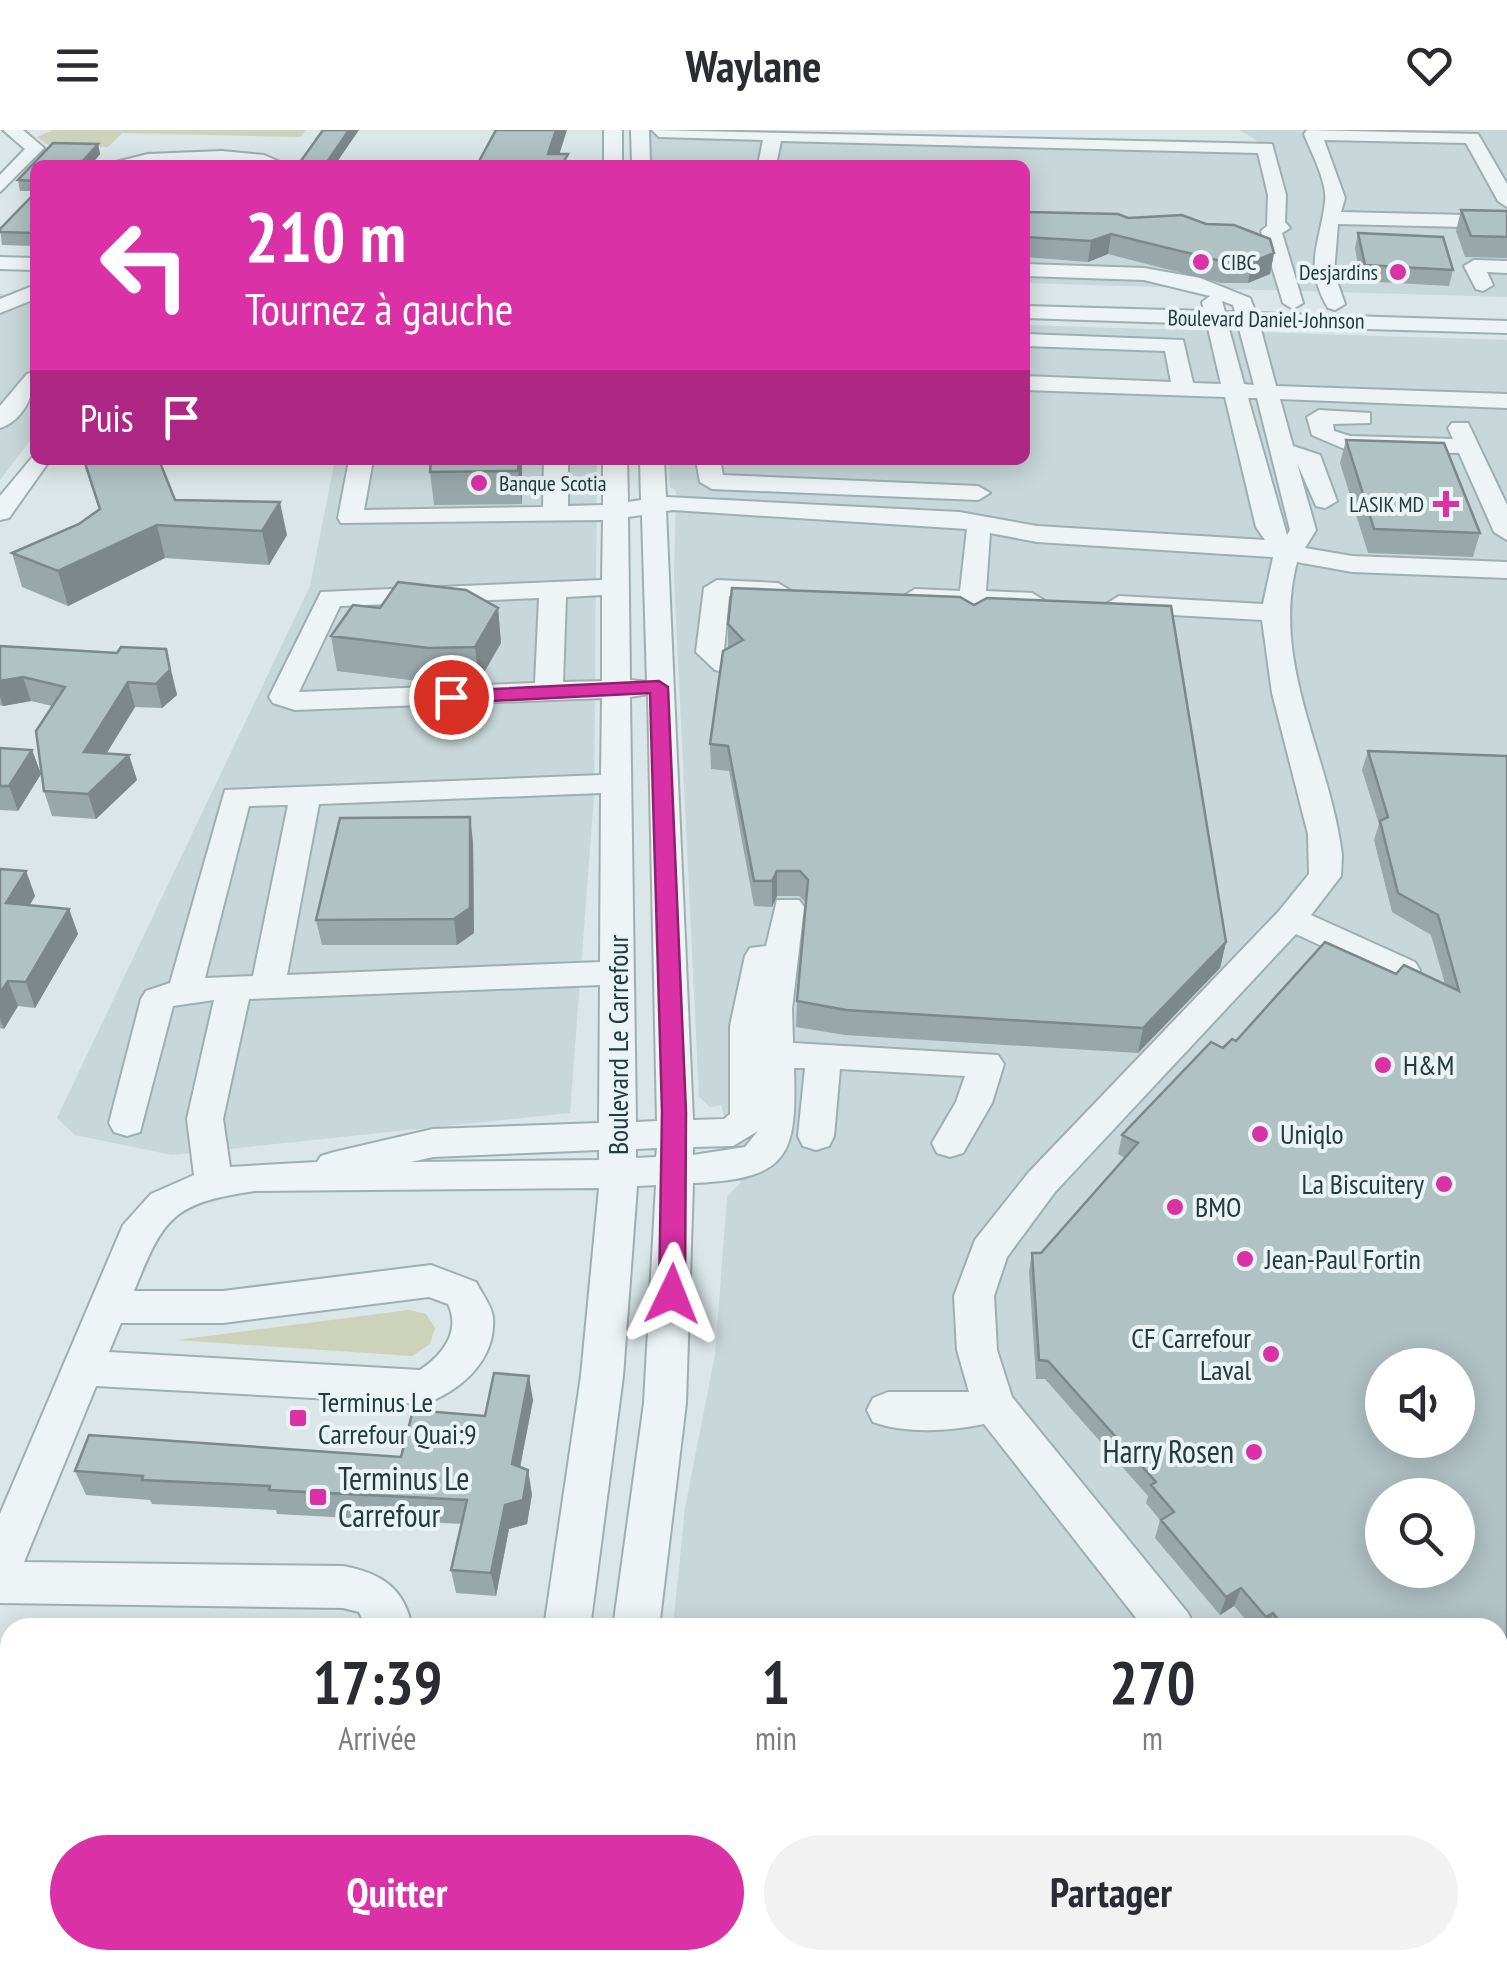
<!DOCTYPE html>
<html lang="fr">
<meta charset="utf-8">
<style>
:root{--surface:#fff;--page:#f2f2f3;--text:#2b2b33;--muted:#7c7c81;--accent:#da31a7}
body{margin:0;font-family:"PT Sans Narrow",sans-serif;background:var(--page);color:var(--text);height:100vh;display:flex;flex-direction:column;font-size:38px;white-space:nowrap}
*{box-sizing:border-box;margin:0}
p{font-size:32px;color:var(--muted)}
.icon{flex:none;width:55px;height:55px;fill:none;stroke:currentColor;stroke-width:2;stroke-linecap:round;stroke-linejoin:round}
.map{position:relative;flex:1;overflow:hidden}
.drawer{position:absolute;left:0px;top:1488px;width:1508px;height:352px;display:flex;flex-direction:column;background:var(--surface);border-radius:30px 30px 0 0;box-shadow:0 5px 25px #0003}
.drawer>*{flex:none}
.guide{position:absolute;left:30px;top:30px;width:1000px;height:305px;border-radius:15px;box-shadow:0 5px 25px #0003;background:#da31a7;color:#fff;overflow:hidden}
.tools{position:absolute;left:1365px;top:1218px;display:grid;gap:20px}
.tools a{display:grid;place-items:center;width:110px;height:110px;border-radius:50%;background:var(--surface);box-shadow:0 5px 25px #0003;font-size:50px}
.pin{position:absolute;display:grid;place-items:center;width:85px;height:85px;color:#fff;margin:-42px;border:5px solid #fff;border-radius:50%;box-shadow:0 2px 10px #0007}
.me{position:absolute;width:110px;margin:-55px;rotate:2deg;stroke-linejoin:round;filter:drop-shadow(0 0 8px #0008)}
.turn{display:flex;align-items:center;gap:35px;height:210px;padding:0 50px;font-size:45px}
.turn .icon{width:130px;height:130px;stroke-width:2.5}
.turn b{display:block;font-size:70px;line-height:85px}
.then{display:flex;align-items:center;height:95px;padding:0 50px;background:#0003;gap:20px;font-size:38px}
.eta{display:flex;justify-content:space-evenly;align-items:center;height:170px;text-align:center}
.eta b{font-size:60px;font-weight:700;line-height:70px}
.button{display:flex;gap:20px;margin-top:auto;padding:20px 50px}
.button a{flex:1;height:115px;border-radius:60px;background:var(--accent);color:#fff;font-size:40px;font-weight:700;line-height:115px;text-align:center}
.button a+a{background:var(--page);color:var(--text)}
header{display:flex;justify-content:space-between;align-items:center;height:130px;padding:0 50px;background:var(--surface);font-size:45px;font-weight:700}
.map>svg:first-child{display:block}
.built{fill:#c8d7d9;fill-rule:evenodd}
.green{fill:#cdd2bb}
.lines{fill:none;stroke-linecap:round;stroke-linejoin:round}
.minor-casing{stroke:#9fafb1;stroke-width:4}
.minor{fill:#edf4f5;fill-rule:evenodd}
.wall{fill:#98a7a9}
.shaded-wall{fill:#7c8889}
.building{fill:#b1c2c4;stroke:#7c8889;stroke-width:2.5;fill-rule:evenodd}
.route{fill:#da31a7;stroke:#8e206d;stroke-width:2.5}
.poi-dot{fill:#da31a7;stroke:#eaf4f5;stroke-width:4}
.labels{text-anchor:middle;stroke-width:8;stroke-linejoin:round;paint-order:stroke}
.far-poi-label{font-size:22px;fill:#233b3e;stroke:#eaf4f5;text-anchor:start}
.far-street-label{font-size:22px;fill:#233b3e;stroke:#eaf4f5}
.street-label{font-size:28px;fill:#233b3e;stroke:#eaf4f5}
.poi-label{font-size:28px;fill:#233b3e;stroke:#eaf4f5;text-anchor:start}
.near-poi-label{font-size:32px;fill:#233b3e;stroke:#eaf4f5;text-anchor:end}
</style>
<header><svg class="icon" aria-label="menu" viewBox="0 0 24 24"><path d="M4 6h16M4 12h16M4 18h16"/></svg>Waylane<svg class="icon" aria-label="heart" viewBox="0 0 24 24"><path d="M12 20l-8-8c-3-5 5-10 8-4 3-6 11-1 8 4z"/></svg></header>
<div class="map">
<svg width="1507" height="1838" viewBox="0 0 1507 1838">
<rect width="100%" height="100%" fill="#dae6e7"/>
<path class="built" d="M648,0L1259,12L1240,0H1507V167L1025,153V35H650Z
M0,164L35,165V304L0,350Z
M1025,195L1507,210V1838H640L641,1830H1498V1498L673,1497L685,1378L715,1225L727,1067L741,1052L721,975L710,977L699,967L674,447L676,361L670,357L668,330H1025ZM1382,1235H1458V1310H1382ZM1382,1365H1458V1440H1382Z
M335,330H597L594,666L570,983L172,1025L75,1005L57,988L310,456Z"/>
<path class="green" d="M53,0H306L300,7L122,3L108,17L48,15L37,7Z
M409,1180L426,1184L435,1198L430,1214L412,1226L177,1210Z
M46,1492H308L326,1497H33Z"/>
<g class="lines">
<defs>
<path id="minor" d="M3,0H23L44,18L0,62V45L25,19Z
M604,0H622V35H604Z
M631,0H649L650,35H632Z
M652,0L1272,14L1286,65L1285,92L1290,98L1282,103L1303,173L1293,179L1283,173L1261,101L1267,96L1268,65L1258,23L781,11L776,35H758L763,10L659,7Z
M1307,0L1478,4L1507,54V77L1498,71L1466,13L1324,10L1345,68L1341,82L1506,86L1507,98L1338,94L1334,143L1345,174L1335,180L1328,178C1303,136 1320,114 1325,72C1328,53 1311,22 1304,4Z
M222,21L264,25L287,35H104L148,24Z
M0,127L35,128V140L0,139Z
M1474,130L1507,131V143L1487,142L1493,155L1483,161L1476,159L1464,136Z
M1025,134L1144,138L1200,148L1250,168L1256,183L1507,191V203L1260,196L1276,256L1507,264V278L1280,269L1293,316L1320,325L1337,371L1325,378L1316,376L1297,333L1316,400L1305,418L1352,426L1507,432V448L1352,442L1297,432C1270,534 1330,626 1342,725L1341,746L1311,785L1415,832L1420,840L1415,848H1391L1296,804L1055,1062L1007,1127L994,1166L997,1220L1012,1267L1188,1483L1195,1498H1144L984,1294C950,1301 906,1304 873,1292L867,1280L873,1268L888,1262H969L957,1220L954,1166L975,1110L1029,1042L1279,781L1309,744L1308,704L1272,563L1262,490L1119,482L1106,474L1119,466L1263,474L1273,427L1037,412L990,403L986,461L1032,463L1045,471L1032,479L985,477L980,493L971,495L958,487L959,476L915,475L902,467L915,459L960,461L967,399L673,380L666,381L693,990L724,989L730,984V896L745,826L750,818L766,816L777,770H799L804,777L792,879L793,913L998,925L1004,934L992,973L963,1023L950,1027L937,1023L932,1013L956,972L965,946L840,939L834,1006L829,1016L816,1020L803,1016L798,1006L805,938H794C797,1026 789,1049 693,1053L686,1273L659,1498H613L644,1273L656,1055L637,1056L623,1246L590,1498H544L581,1246L599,1058L255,1061C172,1073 164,1087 134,1161H223L431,1135L476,1152C481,1162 492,1176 493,1188C496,1231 459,1262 423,1274L96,1256L24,1432L343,1436C381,1443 405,1458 412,1498H366L359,1482L343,1478L0,1473V1384L123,1095L151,1064L194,1045L187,989L214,870L173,876L140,1002L127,1006L114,1002L109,993L141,869L146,861L170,853L225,660L601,645L602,568L295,580L273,573L269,567L321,462L602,450L603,390L341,393L338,388L349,330H373L364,380L543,377L544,330H568V376L603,375V330H627L628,372L641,370L640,330H664L666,367L959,382L1037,396L1265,410L1256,397L1225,267L1025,260V246L1171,252L1165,221L1025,216V204L1183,210L1193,253L1221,254L1207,194L1025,188V176L1204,181L1202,172L1210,166L1144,150L1025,146ZM1222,171L1233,175L1235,182H1225ZM1228,195H1238L1254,255L1244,254ZM1248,268H1257L1290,400L1287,405ZM642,385L647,552L630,550L628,387ZM602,465V551L563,552L566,467ZM539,468L535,553L299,562L340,476ZM648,564L657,991L636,992L630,567ZM601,663L600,832L287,845L319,674ZM288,675L253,846L205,848L249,676ZM600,855L599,993L433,999L334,1022L321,1026L317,1032L230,1037L223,989L249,869ZM758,1001L745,1017L693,1025V1017L733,1016ZM657,1018L656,1027L636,1028V1019ZM599,1020V1030L411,1032L433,1027ZM429,1167L448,1174C461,1201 443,1225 420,1240L109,1222L121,1193H223Z
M35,155V169L0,183V169Z
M35,242C35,264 23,291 0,298V276L27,244Z
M1319,280L1370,283V293L1333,294L1334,301L1350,306L1453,309L1448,298L1452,293H1468L1507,375V410L1494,402L1459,323L1347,320L1312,305L1307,287Z
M35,324V330H50L9,388L0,390V366Z
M696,330H720L723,345L978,356L990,363L978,370L712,359L700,352Z
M717,450L778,453L791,461L778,469L729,466L724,520L739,534L725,542L715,540L696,522L704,458Z
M0,1537L10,1538V1582L0,1581Z
M10,1791V1830H31L22,1838H0V1793Z
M1498,1806L1507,1810V1838H1419L1416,1830H1498Z
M31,1830H83L81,1838H29Z
M474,1830H601L604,1838H528L526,1832L524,1838H472Z
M1280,1830H1339L1336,1838H1277Z"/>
</defs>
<use href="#minor" class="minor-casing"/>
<use href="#minor" class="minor"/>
</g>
<path class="wall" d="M53,13L98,14L100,24L91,35H35V61H20L18,50Z
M35,63V116L2,115L0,99Z
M1025,79L1027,82L1128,88L1274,123L1270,144L1248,153H1221L1108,124L1088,132L1025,127Z
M1461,80L1507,81V128L1465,127L1456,101Z
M1358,103L1453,140L1449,156L1361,151L1355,118Z
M1346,310L1480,403L1473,427L1368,423L1340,333Z
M83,330H159L175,370L287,405L269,435L165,428L68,476L22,457L12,423L79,394L99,380Z
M522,330V374L434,375L430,342Z
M498,478L501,513L479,551L434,553L337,541L331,506Z
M728,494L1226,812L1220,838L1138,923L845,905L796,897L797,871L806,773L799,766H777L772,777L754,776L729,641L711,639L710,614L728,518Z
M0,516L172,544L177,565L162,578L135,577L106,624L129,625L137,650L96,689L52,686L44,661L52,576L31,571L3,576L0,575Z
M0,618L32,620L41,644L18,681L0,680Z
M1368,621L1507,626V1794L1498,1783V1498H1253L1234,1476L1220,1485L1155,1408L1160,1390L1146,1373L1148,1366L1045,1249H1036L1029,1142L1032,1123H1041L1125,1028L1118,1024L1122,1005L1223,918L1236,911L1396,844L1445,854L1431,805L1392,782L1374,710L1379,694L1362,640Z
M473,712L474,803L457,815H322L316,790Z
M0,739L26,741L35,766L30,775L69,779L78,804L35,878L18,876L4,899L0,898Z
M533,1270L520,1337L532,1364L527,1394L509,1399L496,1466L456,1463L451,1440L462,1394L277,1384L276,1380L152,1374L150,1370L86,1365L75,1341L401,1327L485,1286Z"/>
<path class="shaded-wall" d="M349,0H359L335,35H325Z
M556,0H567L556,35L548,24Z
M98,14L100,24L91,35H79Z
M1111,104L1108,124L1088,132L1091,111Z
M1274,123L1270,144L1248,153L1252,132Z
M519,330H522V374L518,341Z
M280,372L287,405L269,435L262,401Z
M157,395L165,428L68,476L58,441Z
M498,478L501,513L479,551L475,517Z
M166,519L177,565L162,578L156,554Z
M23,547L31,571L3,576L0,566V551Z
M128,552L135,577L92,647L84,622Z
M32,620L41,644L18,681L9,656Z
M129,625L137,650L96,689L88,664Z
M470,687L473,712L474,803L457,815L454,789Z
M26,741L35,766L15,799L6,773Z
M777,741V766L772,777V751Z
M69,779L78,804L35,878L26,852Z
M1226,812L1220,838L1138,923L1143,898Z
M8,851L18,876L4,899L0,889V863Z
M529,1246L533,1270L516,1358L512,1334Z
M528,1340L532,1364L527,1394L509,1399L496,1466L491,1443L505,1375Z
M1241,1458L1234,1476L1220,1485L1226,1467Z
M1273,1483L1267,1498H1262L1266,1487Z"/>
<path class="building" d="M323,0H349L325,35H298Z
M496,0H556L548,24H568L562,35H477Z
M53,13L98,14L79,35H35V51L18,50Z
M35,63V103L0,102V99Z
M1025,79L1027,82L1118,84L1128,88L1182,85L1206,94L1234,95L1270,109L1274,123L1252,132H1225L1111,104L1091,111L1025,107Z
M1461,80L1507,81V107L1471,106Z
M1358,103L1443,107L1453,140L1365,135Z
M1346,310L1444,313L1480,403L1374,399Z
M84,330H159L175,370L280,372L262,401L157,395L58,441L12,423L79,394L100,379Z
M431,330H519L518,341L430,342Z
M398,452L466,460L498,478L475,517L429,518L331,506L353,475L380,478Z
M732,458L960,467L974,475L987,468L1171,476L1226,812L1143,898L846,880L797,871L808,750L800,741H777L772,751H754L728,616L710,614L723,521L743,510L728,494Z
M0,516L117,523L121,517L166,519L170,540L156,554L128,552L84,622L129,625L88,664L44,661L36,601L65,557L23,547L0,551Z
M0,618L32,620L9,656H0Z
M1368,621L1507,626V1765L1498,1754V1498H1285L1273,1483L1266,1487L1241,1458L1226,1467L1161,1390L1174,1382L1151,1355L1156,1352L1048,1231L1039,1230L1032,1123H1041L1138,1013L1122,1005L1211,912L1223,918L1232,909L1236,911L1325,812L1396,844L1404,835L1459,861L1438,785L1398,763L1380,691L1388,687ZM1382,1235H1458V1310H1382ZM1382,1365H1458V1440H1382Z
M470,687V778L454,789L316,790L340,688Z
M0,739L26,741L6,773L69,779L26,852L8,851L0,863Z
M494,1243L529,1246L512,1334L528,1340L523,1370L505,1375L491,1443L451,1440L467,1370L269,1360L270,1356L142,1350L143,1346L75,1341L89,1305L401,1327L413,1280L485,1286Z"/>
<path class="route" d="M659,551L668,557L686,982L685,1164L672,1175L659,1164L662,982L650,563L451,573L442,567L451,561Z"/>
<g class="poi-dot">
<circle cx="1201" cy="132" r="10"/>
<circle cx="1398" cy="142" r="10"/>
<circle cx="479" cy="353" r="10"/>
<path d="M1441 359h10v10h10v10h-10v10h-10v-10h-10v-10h10z"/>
<circle cx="1383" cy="935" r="10"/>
<circle cx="1260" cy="1004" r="10"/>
<circle cx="1444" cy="1054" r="10"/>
<circle cx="1175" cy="1077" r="10"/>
<circle cx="1245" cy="1129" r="10"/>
<circle cx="1271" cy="1224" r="10"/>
<rect x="288" y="1278" width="20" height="20" rx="5"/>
<circle cx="1254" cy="1322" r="10"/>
<rect x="308" y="1357" width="20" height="20" rx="5"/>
</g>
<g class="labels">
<g class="far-poi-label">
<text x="1221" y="140">CIBC</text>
<text x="1378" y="150" text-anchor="end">Desjardins</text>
<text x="499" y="361">Banque Scotia</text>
<text x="1424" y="382" text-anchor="end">LASIK MD</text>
</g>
<g class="far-street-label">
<text transform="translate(1266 189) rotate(1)" y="8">Boulevard Daniel-Johnson</text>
</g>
<g class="street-label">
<text transform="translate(618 915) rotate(-90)" y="10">Boulevard Le Carrefour</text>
</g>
<g class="poi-label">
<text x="1403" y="945">H&amp;M</text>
<text x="1280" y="1014">Uniqlo</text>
<text x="1424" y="1064" text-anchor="end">La Biscuitery</text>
<text x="1195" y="1087">BMO</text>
<text x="1265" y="1139">Jean-Paul Fortin</text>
<text x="1251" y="1218" text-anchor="end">CF Carrefour<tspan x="1251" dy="32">Laval</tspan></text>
<text x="318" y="1282">Terminus Le<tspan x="318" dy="32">Carrefour Quai:9</tspan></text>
</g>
<g class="near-poi-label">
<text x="1234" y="1333">Harry Rosen</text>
<text x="338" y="1360" text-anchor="start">Terminus Le<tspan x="338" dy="37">Carrefour</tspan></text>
</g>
</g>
</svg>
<div class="tools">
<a><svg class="icon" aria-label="sound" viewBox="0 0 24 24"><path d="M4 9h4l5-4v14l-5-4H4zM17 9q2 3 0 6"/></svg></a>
<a><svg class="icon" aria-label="search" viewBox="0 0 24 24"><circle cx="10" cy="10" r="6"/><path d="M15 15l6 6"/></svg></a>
</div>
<div class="pin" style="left:451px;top:567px;background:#d93025"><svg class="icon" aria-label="arrive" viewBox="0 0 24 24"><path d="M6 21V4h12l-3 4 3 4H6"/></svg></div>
<svg class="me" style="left:672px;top:1164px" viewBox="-20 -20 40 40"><path d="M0-17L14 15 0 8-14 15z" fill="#da31a7" stroke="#fff" stroke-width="4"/></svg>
<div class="guide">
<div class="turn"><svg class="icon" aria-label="left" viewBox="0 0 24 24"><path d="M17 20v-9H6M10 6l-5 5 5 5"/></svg><div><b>210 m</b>Tournez à gauche</div></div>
<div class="then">Puis<svg class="icon" aria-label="arrive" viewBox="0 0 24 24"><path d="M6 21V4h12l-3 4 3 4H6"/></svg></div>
</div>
<section class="drawer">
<div class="eta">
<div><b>17:39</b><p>Arrivée</p></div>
<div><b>1</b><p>min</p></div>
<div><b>270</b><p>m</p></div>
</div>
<div class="button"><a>Quitter</a><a>Partager</a></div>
</section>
</div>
